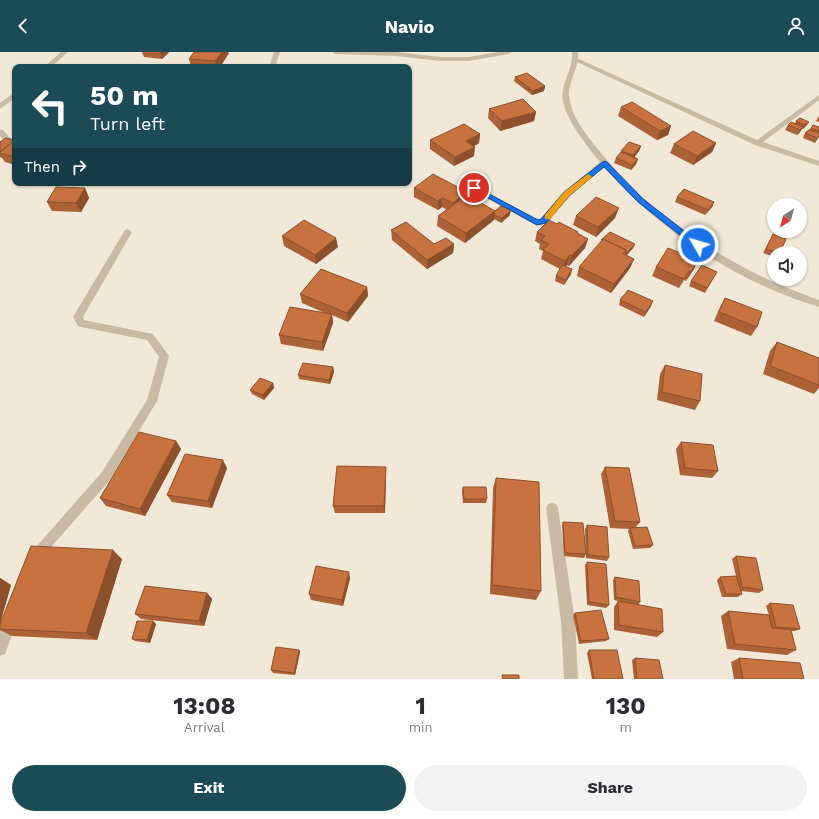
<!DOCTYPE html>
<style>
:root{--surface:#fff;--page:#f2f2f3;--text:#2b2b33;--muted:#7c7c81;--accent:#1b4b56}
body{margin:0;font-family:"Work Sans",sans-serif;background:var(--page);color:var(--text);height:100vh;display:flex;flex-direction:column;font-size:15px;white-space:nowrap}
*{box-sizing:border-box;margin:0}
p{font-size:13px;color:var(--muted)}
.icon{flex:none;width:22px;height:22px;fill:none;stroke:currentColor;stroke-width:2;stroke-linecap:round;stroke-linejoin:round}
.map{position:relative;height:627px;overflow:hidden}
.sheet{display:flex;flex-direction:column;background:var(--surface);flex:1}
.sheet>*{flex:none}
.top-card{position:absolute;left:12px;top:12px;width:400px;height:122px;border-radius:8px;box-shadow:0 1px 3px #0004;background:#1b4b56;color:#fff;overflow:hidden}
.needle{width:26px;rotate:217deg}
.buttons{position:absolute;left:767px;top:146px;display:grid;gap:8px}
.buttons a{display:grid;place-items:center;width:40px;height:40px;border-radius:50%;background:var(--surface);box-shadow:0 1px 3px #0004;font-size:20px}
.pin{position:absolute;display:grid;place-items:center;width:34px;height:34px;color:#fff;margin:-17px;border:2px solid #fff;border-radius:50%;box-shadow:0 1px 4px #0007}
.me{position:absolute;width:44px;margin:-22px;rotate:308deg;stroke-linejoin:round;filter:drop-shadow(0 0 3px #0008)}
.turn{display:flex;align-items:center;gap:14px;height:84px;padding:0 12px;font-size:18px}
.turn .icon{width:52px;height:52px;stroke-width:2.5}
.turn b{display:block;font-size:28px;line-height:34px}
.then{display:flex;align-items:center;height:38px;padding:0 12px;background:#0003;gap:8px;font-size:15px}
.eta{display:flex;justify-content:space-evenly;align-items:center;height:68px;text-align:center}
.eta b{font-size:24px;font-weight:700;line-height:28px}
.action{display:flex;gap:8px;margin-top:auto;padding:8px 12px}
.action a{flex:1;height:46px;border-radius:24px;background:var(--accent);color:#fff;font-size:16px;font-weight:700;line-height:46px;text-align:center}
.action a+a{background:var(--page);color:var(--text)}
header{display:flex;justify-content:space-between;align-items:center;height:52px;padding:0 12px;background:var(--accent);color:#fff;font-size:18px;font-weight:700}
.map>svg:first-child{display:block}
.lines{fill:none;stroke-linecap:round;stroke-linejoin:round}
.minor{fill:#c9baa4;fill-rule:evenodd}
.tertiary{fill:#c9baa4;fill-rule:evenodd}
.wall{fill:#ac6236}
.shaded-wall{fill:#8c502c}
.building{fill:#c8723f;stroke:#8c502c}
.route{fill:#1a73e8;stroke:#114b97}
.slow{fill:#f59e0b}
</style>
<header><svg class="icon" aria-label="back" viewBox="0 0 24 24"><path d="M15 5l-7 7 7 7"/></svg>Navio<svg class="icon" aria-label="person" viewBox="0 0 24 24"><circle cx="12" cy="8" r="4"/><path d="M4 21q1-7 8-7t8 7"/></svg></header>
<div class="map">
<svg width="819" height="627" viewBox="0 0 819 627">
<rect width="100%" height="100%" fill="#f1e8d8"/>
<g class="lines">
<path class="minor" d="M61,0H68L51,15H44Z
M274,0H280L275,15H269Z
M332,0H396L441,5H469L498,0H512L509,2L469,9H441L396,4L335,2Z
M575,7H579L757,88L819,43V48L763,90L819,109V114L755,93L575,9Z
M15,40V46L0,57V51Z
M0,78H3L11,87V91H5L0,84Z
M601,109H607L608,111L570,144L547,171L537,174L469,136L470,134H476L538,168L541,167L564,140Z
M128,177L132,180L83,265L84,268L153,282L169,304L157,349L110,428L44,503L40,510L36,512L32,510L30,506L36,495L102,420L147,348L159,305L147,288L81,275L78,274L73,265L125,178Z
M552,451L556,452L558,456L575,569L578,627H564L561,569L546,456L548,452Z
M10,562L15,564L17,569L5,602L0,604V579L5,564Z"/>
<path class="tertiary" d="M572,0H578C580,18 565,32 570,50C574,69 589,86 601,101C657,170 736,219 819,248V255C733,229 651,174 595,104C583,88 568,70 563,50C559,32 574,18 572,0Z"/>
</g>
<path class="wall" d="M142,0H169L162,7L144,5Z
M229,1L220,15H191L189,7Z
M515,25L545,34L544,39L532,43L514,29Z
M621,55L671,74L668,83L657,88L618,64Z
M489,57L536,60L534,69L500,79L488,66Z
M819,64V70L816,69Z
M796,69L809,70L806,74L803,77H802L800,80L797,83L785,78L788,73L795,71Z
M819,75V85L815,91L803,86L805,81L811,76Z
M480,82L479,91L474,94V104L454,114L430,97V88Z
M15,88V113L5,110L2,106L0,105V90Z
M716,91L712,100L693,113L670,101L674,92Z
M641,94L639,99L634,105L638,107L636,112L631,118L614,111L616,106L621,101V99Z
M85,136L89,146L81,160L52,159L47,150Z
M414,136L466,144L495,159L510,163L501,171L494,167V168L465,191L437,174L438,164L447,158L442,155L438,158L414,145Z
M677,145L714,150L712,155L705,163L675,150Z
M576,164L615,166L596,185L573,173Z
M557,172L578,180V182L588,187L585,196L569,214L567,213L565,215L571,222L564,233L555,229L556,224L560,217L541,207L543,199L539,197L540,192L535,189L537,180Z
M391,178L434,192H454L453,201L427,217L392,188Z
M773,182L780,201H774V205L763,201Z
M282,184L338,195L316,212L284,194Z
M635,192L633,196L627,203L634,207L630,216L611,241L577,224L579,215Z
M656,215L694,217L686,229L684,228L679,236L652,224Z
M717,220L705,241L689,234L691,229Z
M367,235L368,244L348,270L332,263L333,271L323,299L281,292L279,283L325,261L302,251L300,242Z
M725,246L757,275L751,284L714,269L720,255Z
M620,248L651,254L644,265L619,253Z
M777,290L819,306V336L814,342L763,322L770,299Z
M665,313L700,349L695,358L657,348L660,322Z
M333,315L334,320L330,332L299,327L298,323Z
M273,331L274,336L264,348L252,342L250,338Z
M176,389L181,397L145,464L106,454L100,446Z
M681,390L718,419L712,426L680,423L676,397Z
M386,415V422L385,461H335L333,454Z
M605,415L640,470L636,475L653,493L650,496L633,497L628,479L629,477L610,476L601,422Z
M227,416L212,456L172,450L167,443Z
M496,426L541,539L536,548L490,542L493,436Z
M463,435L487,447L486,451H463L462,439Z
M563,470L586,502L584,506L564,504L562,473Z
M587,473L609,505L607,509L586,506L585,477Z
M736,504L763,538L759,541L741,539L742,542L738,545H722L717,528L720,525L736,524L732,507Z
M122,507L97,588L12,584L0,578V526L11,533L0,571Z
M587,510L609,553L606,556L587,553L585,513Z
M615,525L640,550L638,553L663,580L657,585L614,578V555L618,549L627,551L614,548L613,528Z
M350,526L343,554L311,548L309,542Z
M207,541L212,547L204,574L141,567L135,562Z
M770,551L800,577L795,579H791L796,598L787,603L727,597L721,564L728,559L769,563L766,554Z
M575,561L609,587L606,589L579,592L573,563Z
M153,569L156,572L150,591L135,589L132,587Z
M299,598L300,600L295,623L273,621L271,618Z
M589,598L623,627H592L587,601Z
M635,606L663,627H634L632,608Z
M739,606L804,627H734L731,610Z"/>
<path class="shaded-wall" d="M160,0H169L162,7Z
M222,0H228L229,1L220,15H217L215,9Z
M545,34L544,39L532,43L533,39Z
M536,60L534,69L500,79L502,69Z
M809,70L806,74L803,77L805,73Z
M671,74L668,83L657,88L660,79Z
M803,75L800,80L797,83L800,78Z
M480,82L479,91L466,99V89Z
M716,91L712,100L693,113L697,104Z
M641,94L639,99L632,108L633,103Z
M475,95L474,104L454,114L455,105Z
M638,107L636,112L631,118L632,113Z
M85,136L89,146L81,160L76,151Z
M467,140L466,149L452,161L453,151Z
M442,146V155L438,158V149Z
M714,150L712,155L705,163L708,158Z
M619,156L615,166L596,185L598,175Z
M511,158L510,163L501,171L502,166Z
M495,159L494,168L465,191L466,181Z
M336,186L338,195L316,212L315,203Z
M588,187L585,196L569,214L571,204Z
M454,192L453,201L427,217V208Z
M635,192L633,196L625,205L627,201Z
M570,203L567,213L562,218L565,209Z
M634,207L630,216L611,241L614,232Z
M698,208L694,217L686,229L691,220Z
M572,217L571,222L564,233L566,228Z
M367,235L368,244L348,270L347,261Z
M653,249L651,254L644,265L646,260Z
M332,262L333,271L323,299L322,290Z
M333,315L334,320L330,332L329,328Z
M273,331L274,336L264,348L263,343Z
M176,389L181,397L145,464L140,457Z
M223,408L227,416L212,456L208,449Z
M386,415V422L385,461L384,454Z
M113,498L122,507L97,588L86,581Z
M349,520L350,526L343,554L342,548Z
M0,526L11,533L0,572Z
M207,541L212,547L204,574L199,569Z
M153,569L156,572L150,591L147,588Z
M299,598L300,600L295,623L294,621Z"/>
<path class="building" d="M194,0H222L215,9L189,7Z
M527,21L545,34L533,39L515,25Z
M523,47L536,60L502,69L489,57Z
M632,50L671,74L660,79L621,55Z
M800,66L809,70L805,73L796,69Z
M791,70L803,75L800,78L788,73Z
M464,72L480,82L466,89L475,95L455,105L430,88Z
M813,73L819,75V79L811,76Z
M809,78L819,81V84L817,86L805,81Z
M693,79L716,91L697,104L674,92Z
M6,86L15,88L0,100V90Z
M15,88V105L0,101V100Z
M629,90L641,94L633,103L621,99Z
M621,100L638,107L632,113L616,106Z
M433,122L467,140L453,151L442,146L438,149L414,136Z
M56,135L85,136L76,151L47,150Z
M684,137L714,150L708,158L677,145Z
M467,143L495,159L466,181L438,164Z
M596,145L619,156L598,175L576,164Z
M501,154L511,158L502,166L494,163L495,159Z
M304,168L336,186L315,203L282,184Z
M549,168L557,172L559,170L578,180L577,181L588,187L571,204L570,203L565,209L543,198L549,192L541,188L545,184L537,180Z
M406,170L434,192L446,186L454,192L427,208L391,178Z
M610,180L635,192L627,201L625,200L626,198L603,187L601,188Z
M773,182L786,187L780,201H778L766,197Z
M603,187L626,198L623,202L634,207L614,232L579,215Z
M668,196L698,208L691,220L689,219L684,227L656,215Z
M562,213L572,217L566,228L556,224Z
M702,213L717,220L707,236L691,229Z
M321,217L367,235L347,261L300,242Z
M628,238L653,249L646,260L620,248Z
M725,246L762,260L757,275L719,260Z
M290,255L332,262L322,290L279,283Z
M777,290L819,306V333L770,314Z
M303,311L333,315L329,328L298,323Z
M665,313L702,322L700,349L662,340Z
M260,326L273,331L263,343L250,338Z
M139,380L176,389L140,457L100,446Z
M681,390L713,393L718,419L685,416Z
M185,402L223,408L208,449L167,443Z
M337,414L386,415L384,454H333Z
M605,415L629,416L640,470L615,469Z
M496,426L539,430L541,539L492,533Z
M463,435H486L487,447H464Z
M563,470L583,471L586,502L565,501Z
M587,473L607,475L609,505L588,503Z
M647,475L653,493L635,494L630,476Z
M31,494L113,498L86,581L0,577V572Z
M736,504L756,506L763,538L742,535Z
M587,510L606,512L609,553L589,550Z
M316,514L349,520L342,548L309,542Z
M736,524L742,542H726L720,525Z
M615,525L639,529L640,550L616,545Z
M145,534L207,541L199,569L135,562Z
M618,549L662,557L663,580L619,573Z
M770,551L793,553L800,577L776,575Z
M601,558L609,587L581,589L575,561Z
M728,559L769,563L772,576L791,578L796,598L735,592Z
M137,569H153L147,588L132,587Z
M276,595L299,598L294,621L271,618Z
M589,598H617L623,627H594Z
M635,606L659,608L663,627H637Z
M739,606L800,611L804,627H743Z
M502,623H519V627H503Z"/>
<path class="route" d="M604,109L607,110L643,147L700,191V195H695L638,150L604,115L570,143L546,171L537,173L470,136L474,134L476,135L538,168L541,167L564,140Z"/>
<path class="slow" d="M588,122L592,125L591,126L570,143L550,167H545V163L564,140Z"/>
</svg>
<div class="buttons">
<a><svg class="needle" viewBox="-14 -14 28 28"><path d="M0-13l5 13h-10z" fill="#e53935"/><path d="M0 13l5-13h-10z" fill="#7c7c81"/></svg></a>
<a><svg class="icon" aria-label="sound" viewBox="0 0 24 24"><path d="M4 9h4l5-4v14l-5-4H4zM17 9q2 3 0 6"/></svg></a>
</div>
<div class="pin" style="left:474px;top:136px;background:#d93025"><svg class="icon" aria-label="arrive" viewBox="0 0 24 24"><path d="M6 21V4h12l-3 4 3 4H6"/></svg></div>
<svg class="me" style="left:698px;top:193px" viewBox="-20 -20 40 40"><circle r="17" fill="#1a73e8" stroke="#fff" stroke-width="3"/><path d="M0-11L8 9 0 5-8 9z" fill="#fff"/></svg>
<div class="top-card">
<div class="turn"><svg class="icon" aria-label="left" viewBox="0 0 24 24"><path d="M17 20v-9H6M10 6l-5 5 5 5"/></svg><div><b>50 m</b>Turn left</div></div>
<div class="then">Then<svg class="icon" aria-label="right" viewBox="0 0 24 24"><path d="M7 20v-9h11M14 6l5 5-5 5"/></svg></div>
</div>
</div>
<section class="sheet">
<div class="eta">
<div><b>13:08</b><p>Arrival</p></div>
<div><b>1</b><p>min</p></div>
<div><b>130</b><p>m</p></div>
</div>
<div class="action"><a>Exit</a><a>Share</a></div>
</section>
